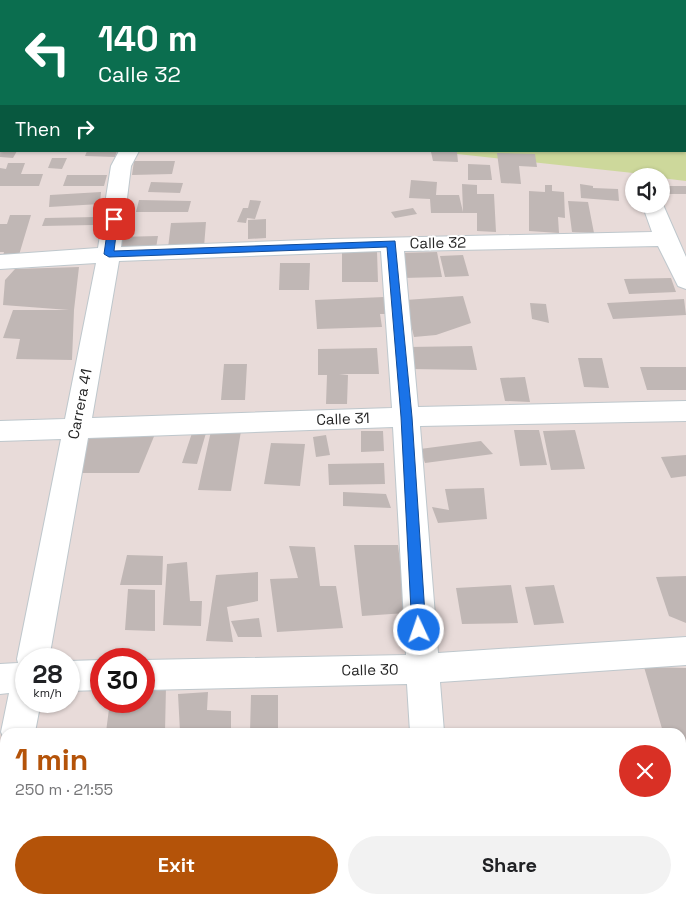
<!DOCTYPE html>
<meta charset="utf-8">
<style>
:root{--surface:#fff;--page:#f2f2f2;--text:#202124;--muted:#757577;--accent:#b45309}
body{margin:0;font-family:"Space Grotesk",sans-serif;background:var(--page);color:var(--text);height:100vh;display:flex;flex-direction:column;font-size:19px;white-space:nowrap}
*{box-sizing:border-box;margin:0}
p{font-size:16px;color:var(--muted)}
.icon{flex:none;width:28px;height:28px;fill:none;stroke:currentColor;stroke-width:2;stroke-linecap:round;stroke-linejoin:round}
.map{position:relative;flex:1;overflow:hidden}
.side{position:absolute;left:0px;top:728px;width:686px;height:176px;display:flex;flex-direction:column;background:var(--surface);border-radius:15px 15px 0 0;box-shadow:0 1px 4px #0004}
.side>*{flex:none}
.top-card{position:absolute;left:0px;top:0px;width:686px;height:152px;box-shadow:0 1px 4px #0004;background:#0b6e4f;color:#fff;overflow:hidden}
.controls{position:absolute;left:625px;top:168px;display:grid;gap:10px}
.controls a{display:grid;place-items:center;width:45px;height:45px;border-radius:50%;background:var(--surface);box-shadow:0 1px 4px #0004;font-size:25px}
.speed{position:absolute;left:15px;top:648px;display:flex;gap:10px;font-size:25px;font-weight:700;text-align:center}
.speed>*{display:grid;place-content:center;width:65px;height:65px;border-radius:50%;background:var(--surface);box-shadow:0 1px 4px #0004;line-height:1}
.speed small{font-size:12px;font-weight:400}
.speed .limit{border:8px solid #d22;background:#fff;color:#111}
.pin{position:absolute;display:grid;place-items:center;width:42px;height:42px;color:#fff;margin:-21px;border-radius:10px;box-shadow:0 2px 8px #0006}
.me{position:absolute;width:55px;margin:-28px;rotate:357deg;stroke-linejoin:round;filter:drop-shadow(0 0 4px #0008)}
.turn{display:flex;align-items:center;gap:18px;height:105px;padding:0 15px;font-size:22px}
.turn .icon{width:65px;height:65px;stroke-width:2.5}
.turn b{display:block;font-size:35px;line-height:42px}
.then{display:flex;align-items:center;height:48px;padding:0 15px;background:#0003;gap:10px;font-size:19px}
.round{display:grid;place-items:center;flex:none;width:52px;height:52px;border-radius:26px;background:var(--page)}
.headline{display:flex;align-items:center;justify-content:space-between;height:85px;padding:0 15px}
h1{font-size:30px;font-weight:700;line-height:38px;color:var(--accent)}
.action{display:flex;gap:10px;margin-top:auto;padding:10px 15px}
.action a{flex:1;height:58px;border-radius:30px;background:var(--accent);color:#fff;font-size:20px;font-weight:700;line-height:58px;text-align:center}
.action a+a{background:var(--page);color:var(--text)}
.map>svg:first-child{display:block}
.green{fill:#cdd89b}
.water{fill:#77dfca}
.building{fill:#c0b7b5}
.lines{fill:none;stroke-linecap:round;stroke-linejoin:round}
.minor-casing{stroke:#bec7cc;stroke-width:2}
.minor{fill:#fff;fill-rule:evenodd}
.route{fill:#1a73e8;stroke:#114b97}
.labels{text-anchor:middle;stroke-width:4;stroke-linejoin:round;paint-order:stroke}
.street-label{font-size:15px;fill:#262626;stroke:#fff}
</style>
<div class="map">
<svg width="686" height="903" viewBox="0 0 686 903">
<rect width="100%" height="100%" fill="#e8dbd9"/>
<path class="green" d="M301,0H686V181L661,178V176L430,151H685V1Z"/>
<path class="water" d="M0,0H267L1,1V64Z"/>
<path class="building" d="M0,151H17L13,158L0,157Z
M87,151H117L115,157L85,156Z
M431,152H457L458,162L433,161Z
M497,153L535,154L537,167L519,166L521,184L501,183Z
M52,158H67L62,169L48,168Z
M134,161H175L172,174L132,175Z
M8,163H25L21,174H43L39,186H0V168L6,169Z
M468,164L490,165L492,180H468Z
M67,175H107L104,186H63Z
M411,180L437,182L436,195H459L463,212L462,184L477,185V194H494L496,232L477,231V213H431L430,199L409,198Z
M151,182L183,183L180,193L148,192Z
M580,184L593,186V188L618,189L619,201L581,198Z
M545,185H552V191L564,192L565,218L558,217L559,233L529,231V191L545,192Z
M664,186H686V194H667Z
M101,192L100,204L49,207L50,195Z
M139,200L191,201L188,212H136Z
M250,200L261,201L255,219L247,218L246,223L237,222L243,208H248Z
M568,201L588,202L594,233L572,232Z
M413,208L417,214L395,218L391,212Z
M10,215H31L19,255L3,256L4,252H0V224H7Z
M96,217L93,225L42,226L45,218Z
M266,219V238L248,239V220Z
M206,222L204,247L168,248L171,223Z
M158,236L156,248L115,249L117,237Z
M342,251H377L378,282H342Z
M437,252L442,277L403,278L398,253Z
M463,255L469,276L445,277L440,256Z
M280,263H310L309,290H279Z
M79,267L74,310L72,360L16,359L20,339L3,338L13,310H69L3,305L5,280L15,269Z
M671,278L676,292L629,294L624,279Z
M463,296L471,323L436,335L414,337L405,300Z
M384,297L386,314H380L382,327L317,329L315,300Z
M684,299L686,315L613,319L607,303Z
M530,303L546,304L549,323L532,319Z
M472,346L477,370L411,369L408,347Z
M377,348L379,374H339L348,375L347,404H326L327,375H318V349Z
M578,358H602L609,388L584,387Z
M224,364H247L245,400H221Z
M640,367H686V390H647Z
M525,377L530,402L505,401L500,378Z
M514,430H539L547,465L520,466Z
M575,430L585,469L551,470L543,431Z
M211,431H241L231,491L198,490Z
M361,431H383L384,451L361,452Z
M192,433H206L197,464L182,463Z
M155,434L139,473H78L87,435Z
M326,435L330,455L316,457L313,437Z
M481,441L493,454L425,463L420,449Z
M271,443L305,444L300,486L264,484Z
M686,455V476L671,478L661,457Z
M384,463L385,484L329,485L328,464Z
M484,488L487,519L438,523L432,507L449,510L445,489Z
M343,492L386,494L391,508L343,506Z
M354,545H398L406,613L362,616Z
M289,546L315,547L320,586H336L343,628L277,632L270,579L298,578Z
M127,555L163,556L162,585H120Z
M187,562L190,601H202L201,626L163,625L167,564Z
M258,572V601L227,607L233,642L206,641L216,575Z
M686,576V623L669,616L656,577Z
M511,585L518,623L462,624L456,588Z
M554,585L564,623L534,625L525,587Z
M128,589L155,590V631L125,630Z
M259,618L262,637H238L231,621Z
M644,667L686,668V813L681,799V732H663Z
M166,686L165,732H106L110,701H144V688Z
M208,692L207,710L231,711V732H180L178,694Z
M251,695H278V732H250Z
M257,899H312V903H257Z
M555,899H593V903H556Z
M607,899H633V903H607Z"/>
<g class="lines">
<defs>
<path id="minor" d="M119,151H139L131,166L121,247L333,239L652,232L642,204H661V200L686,257V289L678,286L658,246L404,251L418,407L686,401V421L420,426L438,653L686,637V665L440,682L444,732H410L407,684L144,690V660L406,655L393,427L88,438L49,659H26V701H41L35,732H5V741L1,732L9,693L0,694V664L18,663L17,659L61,439L0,441V421L65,419L96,263L0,269V255L98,248L111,166ZM381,251L392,408L92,418L119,261Z
M101,660V690L69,691V661Z
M5,778V836L0,838V781Z
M422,899H460V903H422Z"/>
</defs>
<use href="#minor" class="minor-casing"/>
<use href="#minor" class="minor"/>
</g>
<path class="route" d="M114,216L118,219L114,251L395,241L412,417L426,630L424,635L419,636L414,635L412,630L401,417L387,247L109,257L104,254L109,219Z"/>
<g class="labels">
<g class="street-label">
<text transform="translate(438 243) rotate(-1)" y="5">Calle 32</text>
<text transform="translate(80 404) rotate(-79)" y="5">Carrera 41</text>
<text transform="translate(343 419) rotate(-2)" y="5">Calle 31</text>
<text transform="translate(370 670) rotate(-1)" y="5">Calle 30</text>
</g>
</g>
</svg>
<div class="controls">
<a><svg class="icon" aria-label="sound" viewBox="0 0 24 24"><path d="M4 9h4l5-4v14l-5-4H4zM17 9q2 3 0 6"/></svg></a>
</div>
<div class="speed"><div>28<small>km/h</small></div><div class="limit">30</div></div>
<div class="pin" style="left:114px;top:219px;background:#d93025"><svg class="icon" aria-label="arrive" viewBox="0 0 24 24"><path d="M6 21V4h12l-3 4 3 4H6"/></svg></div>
<svg class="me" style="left:419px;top:630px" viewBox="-20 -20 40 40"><circle r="17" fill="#1a73e8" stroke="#fff" stroke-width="3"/><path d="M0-11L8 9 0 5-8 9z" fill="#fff"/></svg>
<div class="top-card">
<div class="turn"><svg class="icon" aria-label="left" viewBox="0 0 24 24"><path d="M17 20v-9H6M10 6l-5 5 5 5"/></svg><div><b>140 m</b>Calle 32</div></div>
<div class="then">Then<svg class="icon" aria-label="right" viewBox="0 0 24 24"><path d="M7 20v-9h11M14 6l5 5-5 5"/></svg></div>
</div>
<section class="side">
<div class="headline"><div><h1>1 min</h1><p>250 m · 21:55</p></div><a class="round" style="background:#d93025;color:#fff"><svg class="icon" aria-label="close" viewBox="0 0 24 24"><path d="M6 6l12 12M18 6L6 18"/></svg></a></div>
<div class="action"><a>Exit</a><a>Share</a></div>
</section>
</div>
